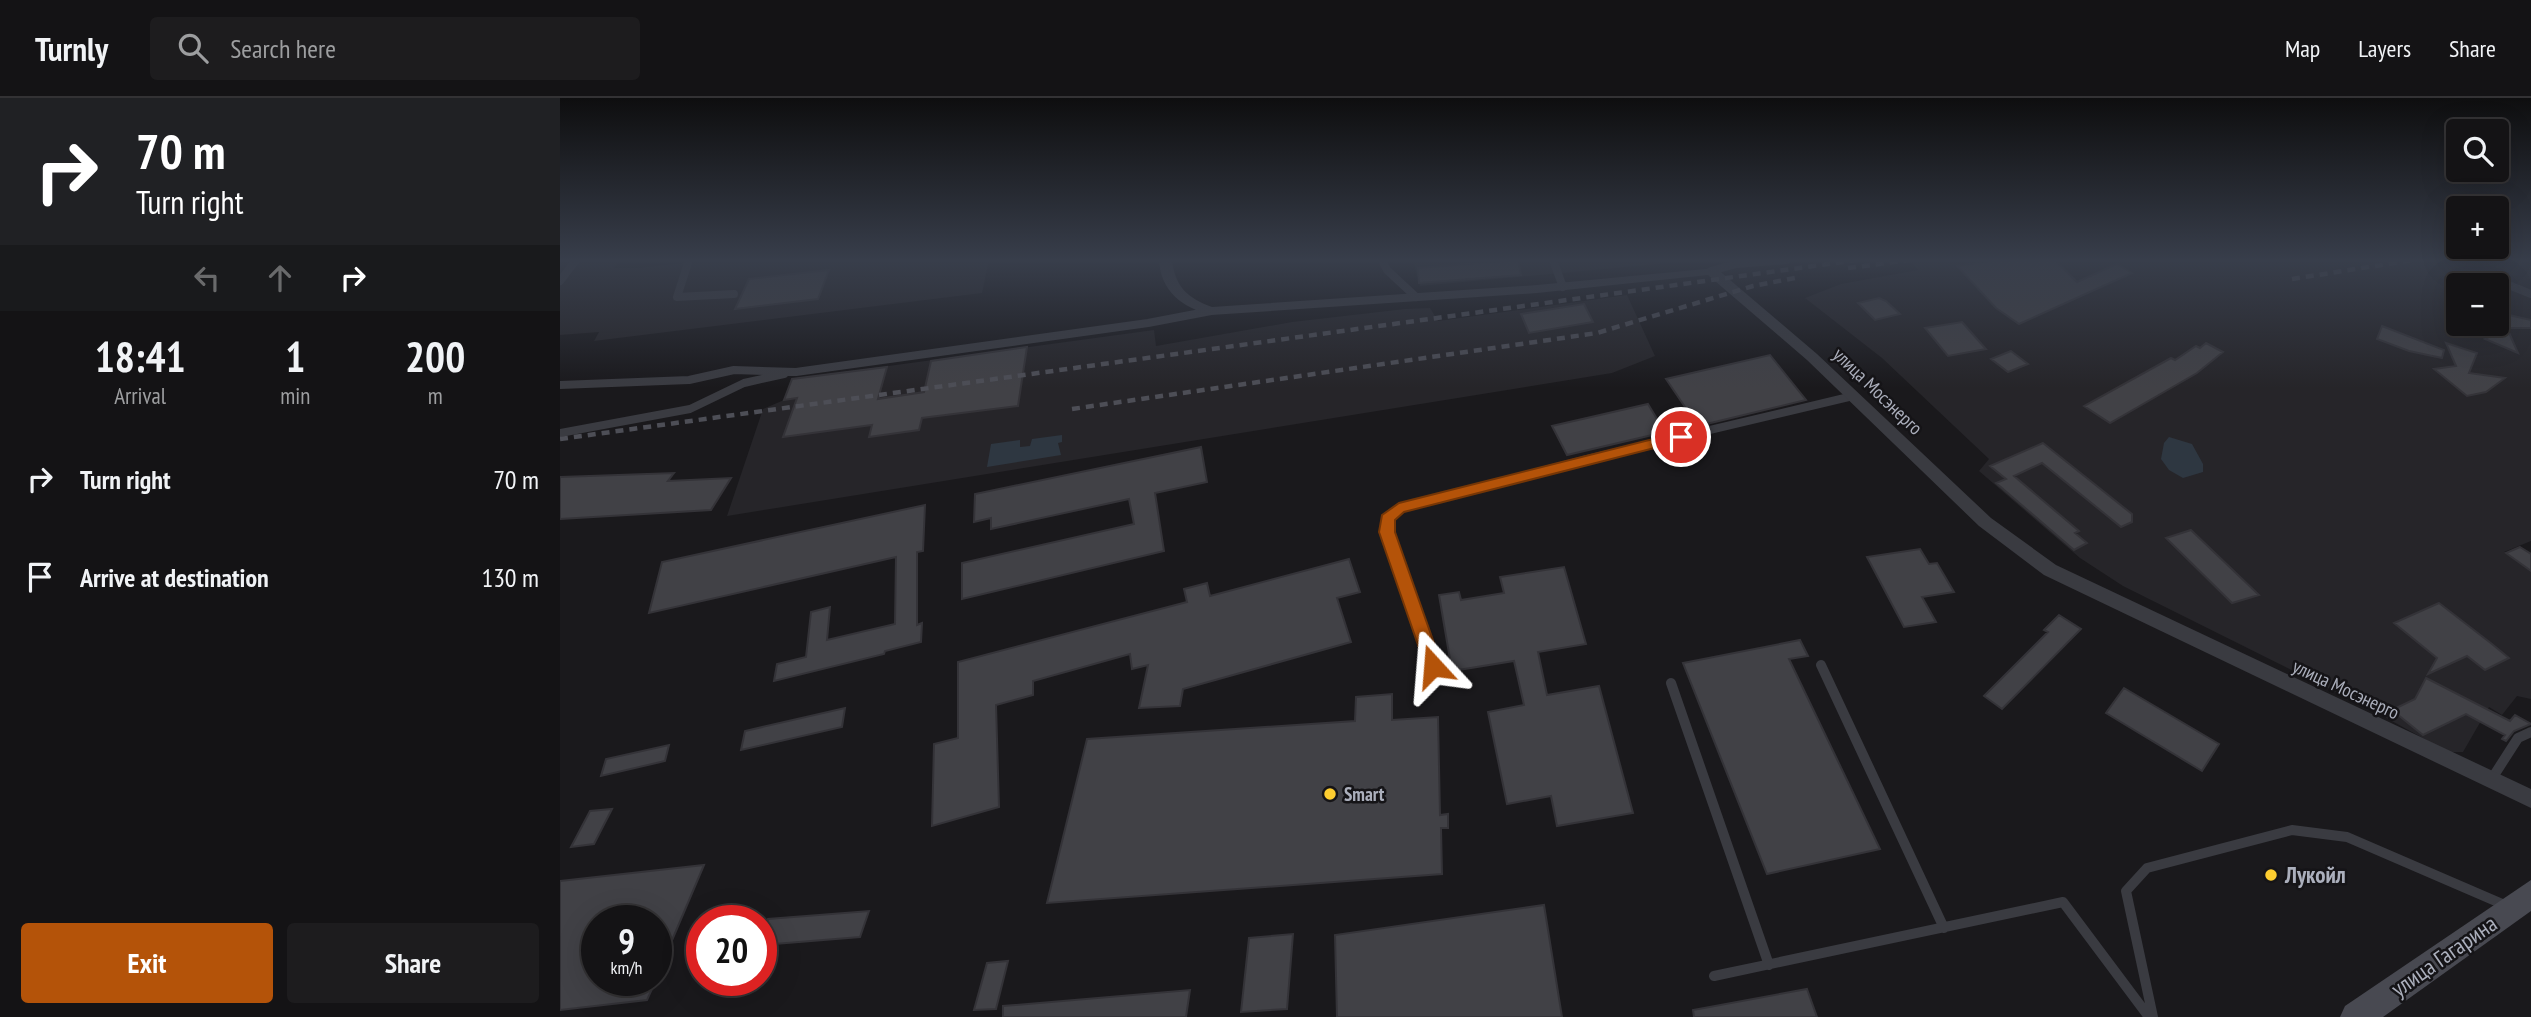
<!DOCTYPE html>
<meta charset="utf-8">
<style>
:root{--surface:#141315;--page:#1d1c1e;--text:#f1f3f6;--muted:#9d9ea0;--line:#333234;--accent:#b45309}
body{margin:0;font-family:"PT Sans Narrow",sans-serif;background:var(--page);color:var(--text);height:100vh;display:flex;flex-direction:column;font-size:26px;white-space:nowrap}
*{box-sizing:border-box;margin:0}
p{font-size:23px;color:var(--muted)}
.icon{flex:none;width:38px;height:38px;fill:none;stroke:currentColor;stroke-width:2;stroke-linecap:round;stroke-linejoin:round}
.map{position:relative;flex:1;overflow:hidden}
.drawer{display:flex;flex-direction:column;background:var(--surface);width:560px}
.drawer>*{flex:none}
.top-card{background:#202124;color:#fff;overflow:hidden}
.buttons{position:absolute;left:1886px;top:21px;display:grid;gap:14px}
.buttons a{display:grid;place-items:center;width:63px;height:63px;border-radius:7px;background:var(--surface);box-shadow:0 7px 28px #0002,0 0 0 2px var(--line);font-size:35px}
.speed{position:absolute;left:21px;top:807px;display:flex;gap:14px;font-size:35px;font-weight:700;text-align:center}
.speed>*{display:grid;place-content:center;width:91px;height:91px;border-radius:50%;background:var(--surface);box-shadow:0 7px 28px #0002,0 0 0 2px var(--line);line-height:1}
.speed small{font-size:18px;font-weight:400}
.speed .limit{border:10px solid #d22;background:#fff;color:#111}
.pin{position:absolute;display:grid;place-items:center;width:60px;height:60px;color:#fff;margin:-30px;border:4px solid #fff;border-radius:50%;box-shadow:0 2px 7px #0007}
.me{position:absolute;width:77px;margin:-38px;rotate:341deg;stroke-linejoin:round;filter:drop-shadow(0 0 5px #0008)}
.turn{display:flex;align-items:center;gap:24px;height:147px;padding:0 21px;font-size:32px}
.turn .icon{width:91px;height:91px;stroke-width:2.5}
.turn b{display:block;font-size:49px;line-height:60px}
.lanes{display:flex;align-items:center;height:66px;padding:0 21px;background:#0003;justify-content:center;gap:35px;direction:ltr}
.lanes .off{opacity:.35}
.eta{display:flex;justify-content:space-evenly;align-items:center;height:119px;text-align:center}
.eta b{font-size:42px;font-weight:600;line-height:49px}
.primary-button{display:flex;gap:14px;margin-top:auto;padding:14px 21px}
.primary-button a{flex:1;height:80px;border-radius:7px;background:var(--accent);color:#fff;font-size:28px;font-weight:600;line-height:80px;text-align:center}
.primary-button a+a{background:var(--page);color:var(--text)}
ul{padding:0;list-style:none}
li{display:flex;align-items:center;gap:21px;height:98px;padding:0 21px}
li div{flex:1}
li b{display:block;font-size:26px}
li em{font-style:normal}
header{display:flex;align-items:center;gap:42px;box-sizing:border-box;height:98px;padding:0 35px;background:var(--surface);border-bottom:2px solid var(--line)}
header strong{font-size:33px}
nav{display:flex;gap:38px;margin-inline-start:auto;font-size:24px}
.search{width:490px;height:63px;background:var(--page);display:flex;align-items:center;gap:18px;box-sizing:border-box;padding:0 24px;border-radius:7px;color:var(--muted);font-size:26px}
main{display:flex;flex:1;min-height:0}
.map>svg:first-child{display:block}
.built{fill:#262529;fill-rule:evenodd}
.water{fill:#2e3741}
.building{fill:#414146;stroke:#343338;stroke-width:2}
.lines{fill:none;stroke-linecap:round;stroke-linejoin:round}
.service-far1{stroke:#3a3b41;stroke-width:8}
.service{stroke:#3a3b41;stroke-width:10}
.minor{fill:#3a3b41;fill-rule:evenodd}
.secondary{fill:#484951;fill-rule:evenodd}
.rail{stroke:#4d4e56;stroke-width:4.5;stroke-dasharray:8 6;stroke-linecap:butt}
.route{fill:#b45309;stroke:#753606;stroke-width:2}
.poi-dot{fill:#fdcd30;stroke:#151417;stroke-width:2.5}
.labels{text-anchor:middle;stroke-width:5;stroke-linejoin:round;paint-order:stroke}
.street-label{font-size:19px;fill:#abafbc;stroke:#151417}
.poi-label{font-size:19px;font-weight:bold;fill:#abafbc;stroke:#151417;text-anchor:start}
.near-poi-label{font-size:23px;font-weight:bold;fill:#abafbc;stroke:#151417;text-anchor:start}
.near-street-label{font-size:23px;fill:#abafbc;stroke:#151417}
</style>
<header>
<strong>Turnly</strong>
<div class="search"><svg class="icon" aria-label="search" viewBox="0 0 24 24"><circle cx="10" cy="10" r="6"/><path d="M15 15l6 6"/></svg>Search here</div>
<nav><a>Map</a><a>Layers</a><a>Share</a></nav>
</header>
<main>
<section class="drawer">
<div class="top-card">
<div class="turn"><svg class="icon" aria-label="right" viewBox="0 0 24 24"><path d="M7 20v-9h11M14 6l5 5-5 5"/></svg><div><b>70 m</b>Turn right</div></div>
<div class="lanes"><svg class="icon off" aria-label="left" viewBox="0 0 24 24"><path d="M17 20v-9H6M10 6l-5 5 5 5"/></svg><svg class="icon off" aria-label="ahead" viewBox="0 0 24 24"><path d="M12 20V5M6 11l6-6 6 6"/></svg><svg class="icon" aria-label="right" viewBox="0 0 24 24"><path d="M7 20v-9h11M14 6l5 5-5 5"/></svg></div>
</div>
<div class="eta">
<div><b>18:41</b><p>Arrival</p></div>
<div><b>1</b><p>min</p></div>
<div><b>200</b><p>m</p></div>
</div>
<ul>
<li><svg class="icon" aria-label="right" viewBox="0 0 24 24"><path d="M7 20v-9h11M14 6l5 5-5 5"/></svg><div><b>Turn right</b></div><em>70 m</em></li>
<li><svg class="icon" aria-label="arrive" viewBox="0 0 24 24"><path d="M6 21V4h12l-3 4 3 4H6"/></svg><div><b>Arrive at destination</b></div><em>130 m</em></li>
</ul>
<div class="primary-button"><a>Exit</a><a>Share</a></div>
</section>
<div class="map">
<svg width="1971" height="919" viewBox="0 0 1971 919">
<rect width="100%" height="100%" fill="#1a191c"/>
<path class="built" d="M0,162H60L54,170H78L151,162H429L422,195L34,243L39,234L0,237Z
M853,162H1141L860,188Z
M1350,162H1971V443L1944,454L1971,474V601L1957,598L1942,617L1929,609L1903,654H1888L1812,612L1563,488L1520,460L1419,373L1429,361L1322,260L1245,200L1281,186L1358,172ZM1899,187H1937V226H1899Z
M1067,197L1095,258L1052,275L167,418L203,311L224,302L232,281L594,232L596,248L732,224L845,211L870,210L878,223Z"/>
<path class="water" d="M502,337V344L498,345L501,357L427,369L431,346L460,342V349L470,348L472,341Z
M1609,339L1632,346L1643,366V374L1623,380L1609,372L1601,361L1604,345Z"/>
<path class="building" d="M958,162L961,177L859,185L858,170Z
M1436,162H1495L1517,184L1557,166L1572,175L1459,226L1436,210L1397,168Z
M269,172L258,201L175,211L189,181Z
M1319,200L1326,203L1340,216L1315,222L1298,205Z
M1024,206L1033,224L969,235L961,216Z
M1940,215L1971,222V230H1944Z
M1402,224L1426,251L1388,258L1365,230Z
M1822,228L1884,252L1882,260L1849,253L1817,241Z
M1947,230L1958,255L1925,241Z
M1646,245L1663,254L1637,275L1550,325L1524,308L1611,260L1615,262L1636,248L1640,250Z
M1886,245L1917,255L1909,275L1945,280L1926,294L1907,298L1874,271L1896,268Z
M467,249L458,308L362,320L359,332L309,339L312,327L223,339L237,300L224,302L232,281L327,269L318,301L364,294L371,263Z
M1451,253L1468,266L1448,274L1431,261Z
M1210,257L1246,302L1138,328L1106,281Z
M1088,306L1105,334L1007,357L992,328Z
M1483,345L1572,416V424L1561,429L1482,365L1454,378L1519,433L1515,435L1527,445L1514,452L1436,385L1446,381L1430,368Z
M641,349L647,384L595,395L604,453L402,501V465L574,426L569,401L431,431V420L414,424L415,396Z
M114,375L108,383L171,380L151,412L0,421V379Z
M365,407L363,453L357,454V527L362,525L361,544L325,553L324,556L214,583L217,566L246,559L251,514L270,509L267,542L335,526L336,459L89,515L102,464Z
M1631,432L1699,497L1672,505L1606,440Z
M1960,449L1971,456V473L1946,455Z
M1360,451L1369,466L1377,465L1394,494L1362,499L1376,524L1344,529L1307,459Z
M789,461L800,494L777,500L791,544L623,591L620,608L579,610L588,567L572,571L570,556L473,583V597L436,607L439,709L372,728L374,646L398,640V564L627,504L624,491L647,485L650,498Z
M1004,469L1026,546L978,554L987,597L1039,588L1073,715L997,728L991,698L947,706L928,614L964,607L954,563L892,573L879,497L899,494L901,502L944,495L940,479Z
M1879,505L1932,546L1949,560L1925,572L1907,558L1868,576L1877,560L1834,525Z
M1499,517L1521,531L1442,611L1424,598L1488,534L1484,532Z
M1240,542L1248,558L1229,561L1320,751L1207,776L1123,565Z
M1866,580L1950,623L1955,617L1971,626L1954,633L1946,643L1942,641L1945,637L1906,616L1863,637L1832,612L1855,601Z
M1564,590L1659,646L1642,673L1546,615Z
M832,596V622L878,619L880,717L888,716V730H881L882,776L487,805L527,641L795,623L796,599Z
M285,610L282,629L181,652L185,633Z
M109,647L105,663L41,678L46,661Z
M52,711L34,746L11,749L30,713Z
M144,767L96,880V822H37V882H96L87,902L0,912V783Z
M984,807L1002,919H777L775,837Z
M309,813L300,839L201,847L208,821Z
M733,836L727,911L681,914L689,840Z
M448,863L436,911L414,912L427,865Z
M1247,891L1257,919H1134L1133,912Z
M630,892L626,919H443V908Z"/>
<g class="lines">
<path class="service-far1" d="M129,162L117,199L174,196
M822,162L827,172L856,199
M993,162L1003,189
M1151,173L1176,166L1226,162
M0,183L16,162
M1937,188H1951L1971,196
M0,287L129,282L174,272L236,274L588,225L651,213
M0,335L130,311L184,285L224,276
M844,484L827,434V420L839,410L1023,362L1293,298"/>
<path class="service" d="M844,483L873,568
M1261,567L1384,830
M1111,585L1209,867
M1931,682L1958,640L1971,634
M1154,878L1503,804L1589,919
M1593,919L1566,793L1587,770L1732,732L1787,739L1947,808"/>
<path class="minor" d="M599,162H612C615,188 627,200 652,209L977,187L1156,170L1257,256L1431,420L1496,467L1971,691V710L1484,477L1419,428L1247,262L1148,177L977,195L651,217C622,209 601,194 599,162Z"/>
<path class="secondary" d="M1971,782V813L1823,919H1780L1785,908Z"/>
<path class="rail" d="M1288,170L1350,162
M1732,181L1853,162
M512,311L1037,235L1193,188L1240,179
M0,341L1297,162"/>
</g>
<linearGradient id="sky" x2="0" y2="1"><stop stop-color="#0e0e0f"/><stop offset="0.56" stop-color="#383e4b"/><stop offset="1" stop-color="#383e4b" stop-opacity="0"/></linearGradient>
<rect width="1971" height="290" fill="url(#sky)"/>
<path class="route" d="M1121,334L1126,335V342L844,414L835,422V434L882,568L873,575L867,573L819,434L822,417L839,405Z"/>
<g class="poi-dot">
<circle cx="770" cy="696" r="7"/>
<circle cx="1711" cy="777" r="7"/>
</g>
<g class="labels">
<g class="street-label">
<text transform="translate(1318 293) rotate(44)" y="7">улица Мосэнерго</text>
<text transform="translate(1786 591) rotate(25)" y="7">улица Мосэнерго</text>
</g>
<g class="poi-label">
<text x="784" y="703">Smart</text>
</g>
<g class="near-poi-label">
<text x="1725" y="785">Лукойл</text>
</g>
<g class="near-street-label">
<text transform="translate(1884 858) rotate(-35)" y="8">улица Гагарина</text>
</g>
</g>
</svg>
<div class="buttons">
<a><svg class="icon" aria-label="search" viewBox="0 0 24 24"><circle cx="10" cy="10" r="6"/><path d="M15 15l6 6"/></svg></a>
<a>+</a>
<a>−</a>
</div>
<div class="speed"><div>9<small>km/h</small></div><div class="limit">20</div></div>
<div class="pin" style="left:1121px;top:339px;background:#d93025"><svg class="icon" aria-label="arrive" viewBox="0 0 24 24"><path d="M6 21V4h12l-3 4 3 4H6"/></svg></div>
<svg class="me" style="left:873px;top:568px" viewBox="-20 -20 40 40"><path d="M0-17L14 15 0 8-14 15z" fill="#b45309" stroke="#fff" stroke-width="4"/></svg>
</div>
</main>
